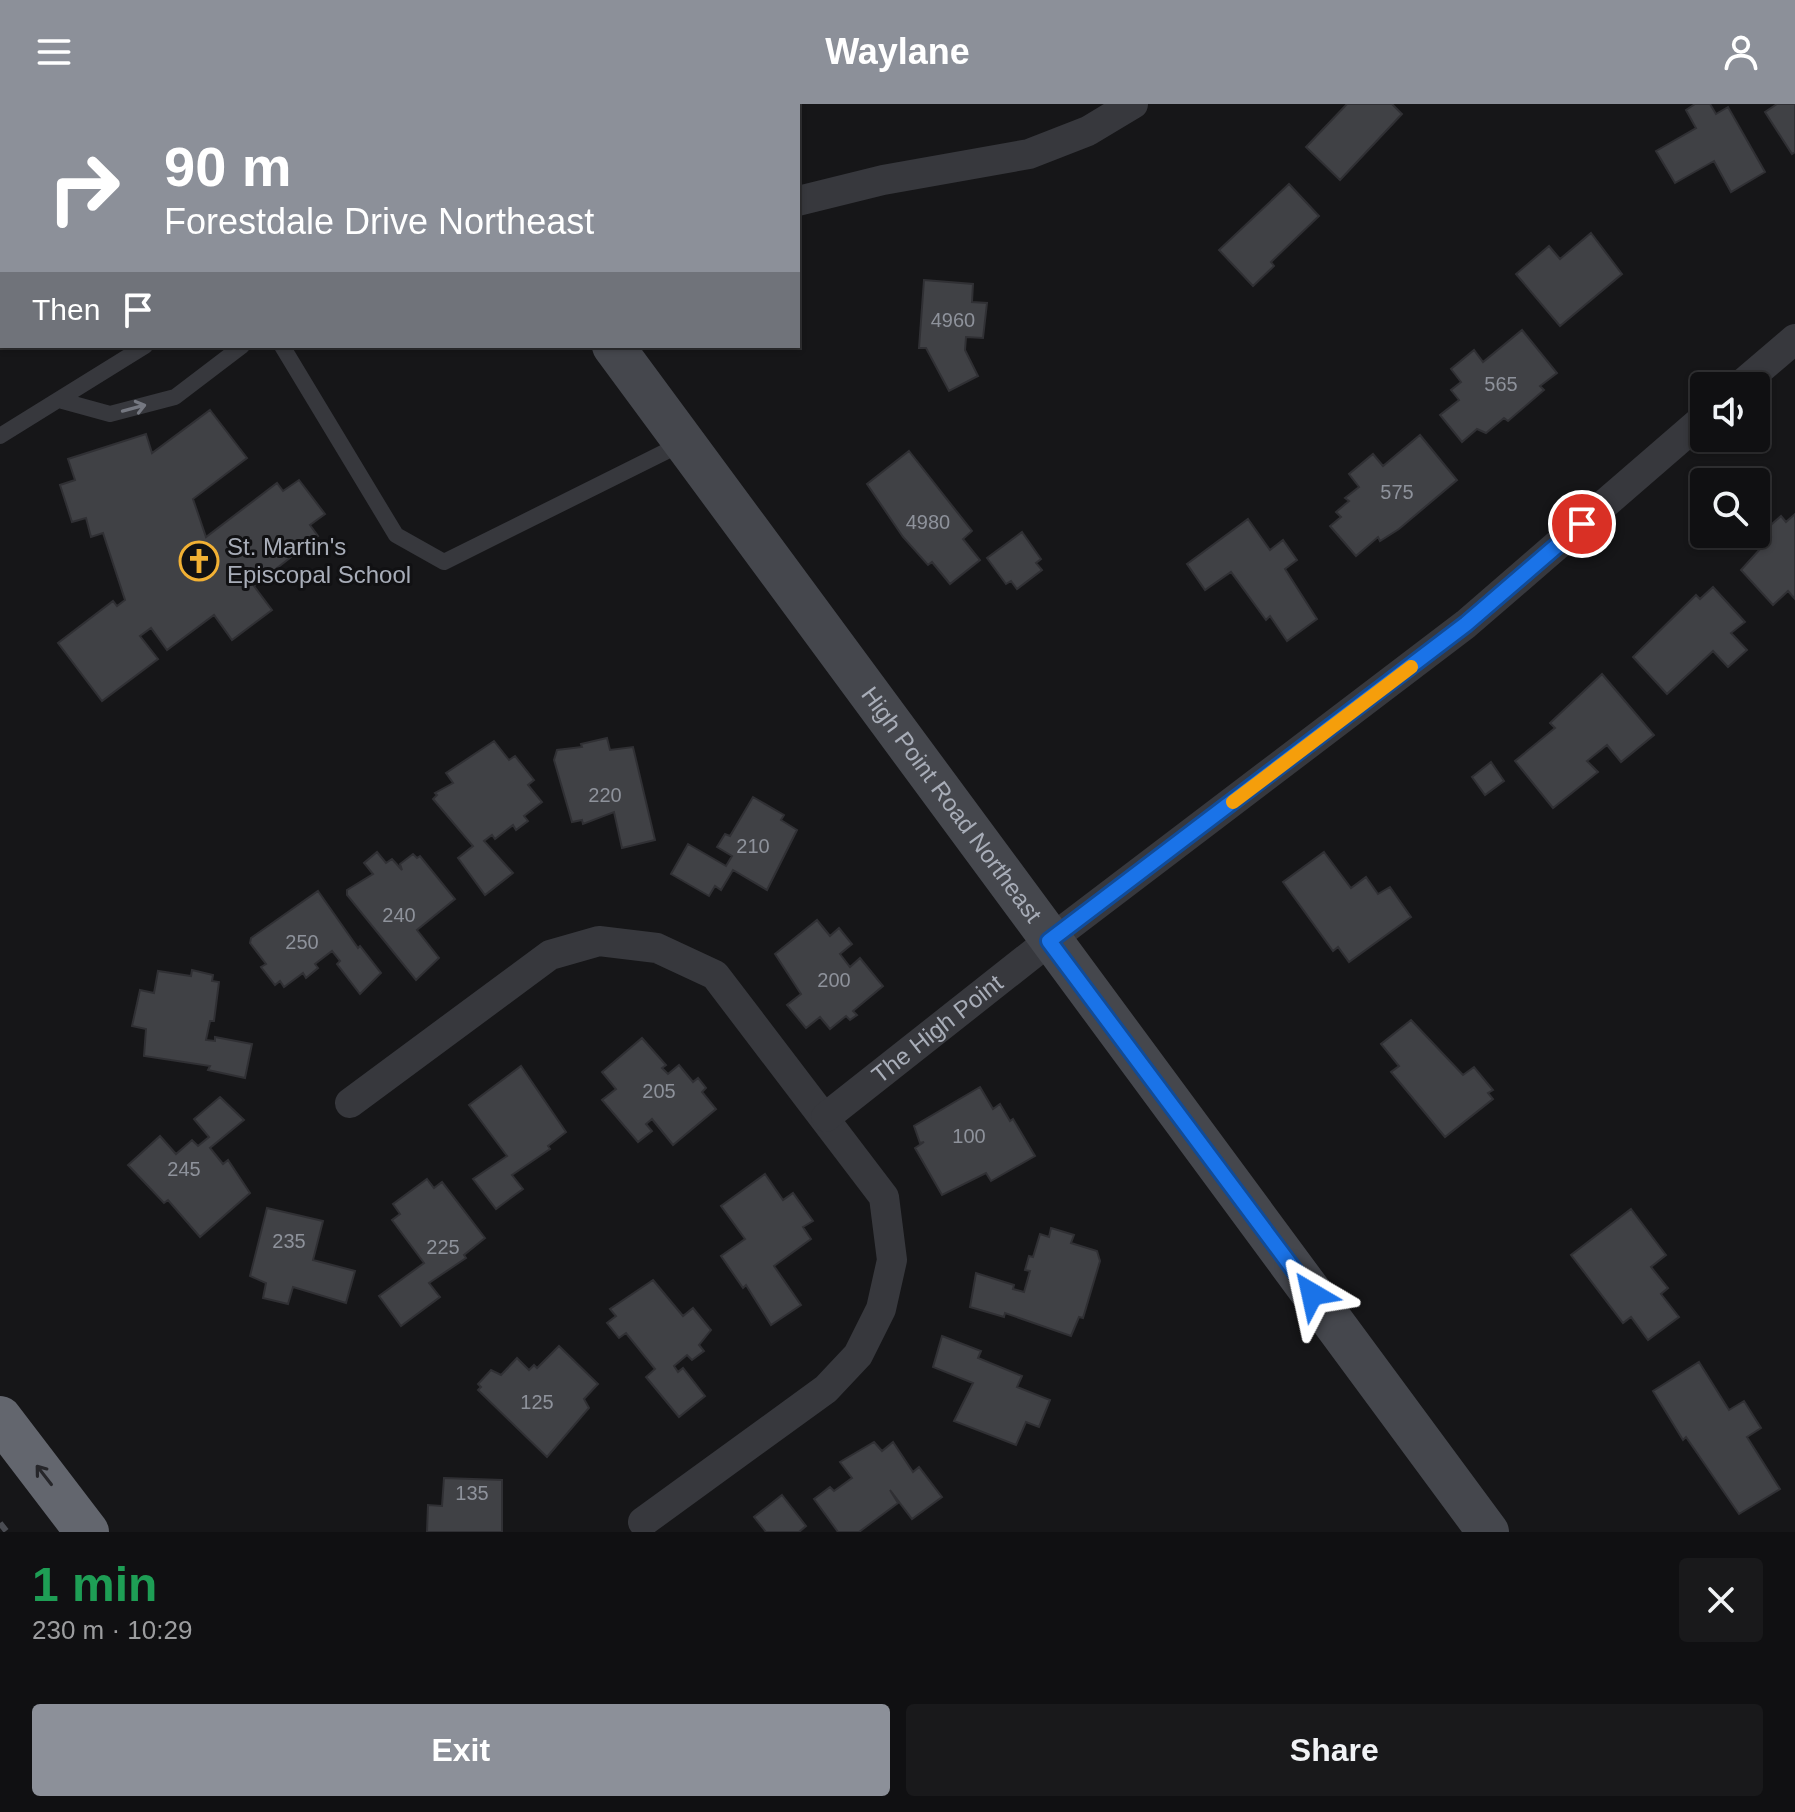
<!DOCTYPE html>
<meta charset="utf-8">
<style>
:root{--surface:#101012;--page:#19191b;--text:#f1f3f6;--muted:#9c9d9f;--line:#303032;--accent:#8c9099}
body{margin:0;font-family:Arial,sans-serif;background:var(--page);color:var(--text);height:100vh;display:flex;flex-direction:column;font-size:30px;white-space:nowrap}
*{box-sizing:border-box;margin:0}
p{font-size:26px;color:var(--muted)}
.icon{flex:none;width:44px;height:44px;fill:none;stroke:currentColor;stroke-width:2;stroke-linecap:round;stroke-linejoin:round}
.map{position:relative;height:1428px;overflow:hidden}
.sheet{display:flex;flex-direction:column;background:var(--surface);flex:1}
.sheet>*{flex:none}
.top-card{position:absolute;left:0px;top:0px;width:800px;height:244px;box-shadow:0 2px 6px #0004,0 0 0 2px var(--line);background:#8c9099;color:#fff;overflow:hidden}
.buttons{position:absolute;left:1690px;top:268px;display:grid;gap:16px}
.buttons a{display:grid;place-items:center;width:80px;height:80px;border-radius:8px;background:var(--surface);box-shadow:0 2px 6px #0004,0 0 0 2px var(--line);font-size:40px}
.pin{position:absolute;display:grid;place-items:center;width:68px;height:68px;color:#fff;margin:-34px;border:4px solid #fff;border-radius:50%;box-shadow:0 2px 8px #0007}
.me{position:absolute;width:88px;margin:-44px;rotate:324deg;stroke-linejoin:round;filter:drop-shadow(0 0 6px #0008)}
.turn{display:flex;align-items:center;gap:28px;height:168px;padding:0 32px;font-size:36px}
.turn .icon{width:104px;height:104px;stroke-width:2.5}
.turn b{display:block;font-size:56px;line-height:68px}
.then{display:flex;align-items:center;height:76px;padding:0 32px;background:#0003;gap:16px;font-size:30px}
.round{display:grid;place-items:center;flex:none;width:84px;height:84px;border-radius:8px;background:var(--page)}
.summary{display:flex;align-items:center;justify-content:space-between;height:136px;padding:0 32px}
h1{font-size:48px;font-weight:800;line-height:60px;color:#1e9e55}
.button{display:flex;gap:16px;margin-top:auto;padding:16px 32px}
.button a{flex:1;height:92px;border-radius:8px;background:var(--accent);color:#fff;font-size:32px;font-weight:800;line-height:92px;text-align:center}
.button a+a{background:var(--page);color:var(--text)}
header{display:flex;justify-content:space-between;align-items:center;height:104px;padding:0 32px;background:var(--accent);color:#fff;font-size:36px;font-weight:800}
.map>svg:first-child{display:block}
.building{fill:#404145;stroke:#303034;stroke-width:2}
.lines{fill:none;stroke-linecap:round;stroke-linejoin:round}
.lane{stroke:#37383d;stroke-width:16}
.street{stroke:#37383d;stroke-width:30}
.secondary{stroke:#45474d;stroke-width:42}
.highway{stroke:#63666e;stroke-width:44}
.rail{stroke:#4a4c52;stroke-width:6;stroke-dasharray:10 8;stroke-linecap:butt}
.oneway{stroke:#757881}
.oneway2{stroke:#26262a}
.route-casing{stroke:#114b97;stroke-width:20}
.route{stroke:#1a73e8;stroke-width:14}
.slow{stroke:#f59e0b;stroke-width:14}
.labels{text-anchor:middle;stroke-width:6;stroke-linejoin:round;paint-order:stroke}
.number-label{font-size:20px;fill:#8e929b}
.poi-label{font-size:24px;fill:#a8adb8;stroke:#111113;text-anchor:start}
.street-label{font-size:24px;fill:#a8adb8;stroke:#111113}
</style>
<header><svg class="icon" aria-label="menu" viewBox="0 0 24 24"><path d="M4 6h16M4 12h16M4 18h16"/></svg>Waylane<svg class="icon" aria-label="person" viewBox="0 0 24 24"><circle cx="12" cy="8" r="4"/><path d="M4 21q1-7 8-7t8 7"/></svg></header>
<div class="map">
<svg width="1795" height="1428" viewBox="0 0 1795 1428">
<rect width="100%" height="100%" fill="#161618"/>
<path class="building" d="M724,0H783L781,2Z
M1347,0H1392L1402,10L1340,76L1306,43Z
M1695,0H1710L1716,10L1728,3L1765,68L1731,88L1714,57L1675,79L1656,47L1696,24L1686,6Z
M1777,0H1795V48L1792,50L1765,8Z
M1289,80L1319,112L1271,158L1274,162L1253,182L1219,146Z
M1591,129L1622,170L1560,222L1516,170L1549,142L1560,155Z
M924,176L973,180L972,198L987,199L983,234L966,233L965,246L978,272L949,287L926,244H919Z
M1522,226L1557,269L1540,282L1544,286L1508,317L1504,314L1486,329L1477,325L1462,338L1440,311L1459,296L1451,286L1461,278L1451,265L1474,246L1483,258Z
M210,306L247,354L193,395L206,433L277,379L283,387L299,376L325,410L310,421L318,432L254,482L272,506L232,536L214,511L167,546L151,524L140,532L158,555L102,597L58,539L113,497L117,502L125,496L103,429L91,433L86,414L72,418L60,381L75,376L68,355L146,330L152,349Z
M1420,331L1457,376L1399,425L1380,437L1378,433L1356,452L1330,422L1341,413L1336,408L1349,397L1345,394L1359,383L1349,370L1373,350L1383,362Z
M909,347L972,427L963,435L980,456L950,480L932,458L928,461L903,433L867,380Z
M1795,410V495L1788,487L1773,501L1741,466L1771,433L1765,426L1781,412L1786,418Z
M1248,415L1270,446L1283,436L1297,456L1285,465L1317,515L1287,537L1270,512L1266,516L1231,468L1205,486L1187,460Z
M1022,428L1041,455L1036,459L1042,466L1017,485L1011,477L1006,480L987,454Z
M1713,483L1745,518L1731,529L1747,546L1728,563L1713,547L1667,590L1633,553L1696,491L1700,495Z
M1602,570L1654,631L1621,658L1607,641L1587,657L1598,668L1553,704L1515,657L1555,624L1550,619Z
M607,634L610,646L633,643L655,736L622,744L614,708L583,720L582,716L572,718L554,656L557,646L582,643L581,640Z
M494,637L509,656L515,652L534,676L528,681L542,698L524,712L528,717L516,726L513,721L495,735L492,731L484,737L513,769L485,791L458,754L473,742L433,695L437,691L435,689L453,679L446,669Z
M1491,658L1504,677L1485,691L1472,673Z
M753,693L784,711L781,716L797,726L767,786L733,766L721,786L715,782L709,792L671,770L688,740L726,762L732,752L717,743L725,730L730,732Z
M377,748L386,759L392,755L402,766L400,760L413,750L417,754L420,752L455,795L417,826L439,854L416,876L347,791V786L373,770L364,759Z
M1324,748L1351,784L1366,773L1378,790L1390,783L1411,813L1349,858L1338,843L1333,847L1283,778Z
M318,787L358,844L360,842L381,869L360,890L337,860L340,857L332,847L315,860L318,864L306,874L303,869L284,883L280,877L275,881L261,863L266,860L250,839L251,834Z
M817,816L830,832L839,824L852,840L840,850L850,863L860,854L883,882L853,907L857,911L850,916L846,912L830,925L820,913L806,924L787,901L801,890L775,850Z
M192,866L213,871L212,877L219,878L214,917H210L206,936L215,937V933L252,940L245,974L208,966L210,962L144,952L146,925L132,922L140,886L154,889L158,867L191,872Z
M1411,916L1463,971L1474,963L1493,986L1488,989L1493,995L1445,1033L1391,968L1399,962L1381,940Z
M642,934L666,961L662,964L668,970L679,961L693,978L698,974L706,984L702,988L716,1005L673,1041L652,1015L646,1020L652,1027L638,1038L602,996L616,985L602,968Z
M521,962L566,1028L548,1042L550,1045L512,1071L523,1085L496,1105L473,1075L507,1052L469,1001Z
M980,983L993,1005L1000,1000L1010,1017L1013,1015L1035,1052L991,1077L986,1069L942,1091L915,1044L924,1038L920,1039L914,1022Z
M220,993L244,1016L210,1044L223,1060L228,1056L250,1089L200,1133L168,1096L164,1099L128,1061L160,1032L176,1050L192,1036L198,1042L209,1033L194,1015Z
M765,1070L783,1096L793,1089L813,1117L803,1123L811,1135L774,1162L801,1201L771,1221L746,1181L743,1184L721,1152L745,1135L721,1102Z
M427,1075L434,1084L442,1078L485,1134L464,1151L466,1154L429,1179L440,1193L401,1222L379,1192L424,1159L392,1116L400,1110L393,1100Z
M267,1104L323,1117L313,1156L355,1167L346,1199L293,1183L288,1200L263,1194L266,1179L250,1172Z
M1631,1105L1666,1151L1651,1163L1668,1184L1661,1190L1679,1213L1648,1236L1631,1213L1623,1219L1571,1151Z
M1051,1124L1074,1131L1071,1139L1097,1147L1100,1157L1083,1214L1079,1213L1071,1232L1005,1209L1004,1213L970,1203L976,1169L1014,1181L1013,1185L1024,1188L1030,1167L1025,1166L1029,1152L1033,1153L1040,1130L1049,1133Z
M653,1176L683,1212L693,1204L711,1226L699,1241L704,1247L692,1256L687,1251L674,1262L678,1268L683,1264L705,1292L679,1313L646,1273L655,1265L626,1229L619,1234L607,1219L616,1212L610,1205Z
M942,1232L981,1247L978,1254L1022,1272L1017,1283L1050,1296L1039,1323L1026,1318L1016,1341L954,1317L973,1279L933,1263Z
M559,1242L598,1280L584,1295L589,1304L547,1353L478,1286L481,1283L478,1280L491,1266L501,1271L517,1254L529,1266L534,1261L537,1264Z
M1699,1258L1729,1306L1744,1297L1761,1324L1747,1333L1780,1385L1739,1410L1686,1333L1683,1336L1653,1287Z
M874,1338L882,1347L893,1338L913,1368L919,1363L942,1393L912,1415L890,1386L898,1399L859,1428H838L814,1395L830,1383L834,1387L852,1374L840,1358Z
M444,1374L502,1376V1428H427L428,1401L442,1402Z
M782,1391L806,1422L799,1428H766L754,1413Z"/>
<g class="lines">
<path class="lane" d="M242,2L243,0
M543,2L547,0
M282,242L396,431L444,458L683,339
M59,296L110,310L175,293L242,242
M0,332L145,242"/>
<g class="street">
<path d="M798,97L883,76L1029,50L1088,27L1133,0"/>
<path d="M1740,282L1795,235"/>
<path d="M350,999L550,851L599,837L657,844L715,871L884,1093L892,1156L881,1205L858,1251L826,1285L643,1418"/>
<path id="s1" d="M826,1013L1049,837L1466,520L1704,314"/>
</g>
<g class="secondary">
<path d="M434,0L436,2"/>
<path id="s2" d="M613,242L1488,1428"/>
</g>
<path class="highway" d="M0,1314L87,1428"/>
<path class="rail" d="M0,1419L7,1428"/>
</g>
<defs><path id="oneway-shaft" d="M-6 0H5M1.5-3L5.5 0L1.5 3" fill="none" stroke-width="1.6" stroke-linecap="round" stroke-linejoin="round" transform="scale(2)"/></defs>
<use class="oneway" href="#oneway-shaft" transform="translate(134 304) rotate(-15)"/>
<use class="oneway2" href="#oneway-shaft" transform="translate(44 1371) rotate(-128)"/>
<g class="lines">
<defs>
<path id="route" d="M1312,1190L1049,837L1466,520L1582,420"/>
</defs>
<use href="#route" class="route-casing"/>
<use href="#route" class="route"/>
<path class="slow" d="M1233,698L1411,563"/>
</g>
<defs>
<symbol id="church-ring" viewBox="-11 -11 22 22"><circle r="9.5" fill="#111113" stroke="#f2b134" stroke-width="1.5"/><path d="M-1.2-6h2.4v3.5h3.3v2.4h-3.3V6h-2.4V-.1h-3.3v-2.4h3.3Z" fill="#f2b134"/></symbol>
</defs>
<g fill-rule="evenodd">
<use href="#church-ring" x="177" y="435" width="44" height="44"/>
</g>
<g class="labels">
<g class="number-label">
<text x="953" y="223">4960</text>
<text x="1501" y="287">565</text>
<text x="1397" y="395">575</text>
<text x="928" y="425">4980</text>
<text x="605" y="698">220</text>
<text x="753" y="749">210</text>
<text x="399" y="818">240</text>
<text x="302" y="845">250</text>
<text x="834" y="883">200</text>
<text x="659" y="994">205</text>
<text x="969" y="1039">100</text>
<text x="184" y="1072">245</text>
<text x="289" y="1144">235</text>
<text x="443" y="1150">225</text>
<text x="537" y="1305">125</text>
<text x="472" y="1396">135</text>
</g>
<g class="poi-label">
<text x="227" y="451">St. Martin's<tspan x="227" dy="28">Episcopal School</tspan></text>
</g>
<g class="street-label">
<text dy="8" stroke="none"><textPath href="#s2" startOffset="570">High Point Road Northeast</textPath></text>
<text dy="8" stroke="none"><textPath href="#s1" startOffset="142">The High Point</textPath></text>
</g>
</g>
</svg>
<div class="buttons">
<a><svg class="icon" aria-label="sound" viewBox="0 0 24 24"><path d="M4 9h4l5-4v14l-5-4H4zM17 9q2 3 0 6"/></svg></a>
<a><svg class="icon" aria-label="search" viewBox="0 0 24 24"><circle cx="10" cy="10" r="6"/><path d="M15 15l6 6"/></svg></a>
</div>
<div class="pin" style="left:1582px;top:420px;background:#d93025"><svg class="icon" aria-label="arrive" viewBox="0 0 24 24"><path d="M6 21V4h12l-3 4 3 4H6"/></svg></div>
<svg class="me" style="left:1312px;top:1190px" viewBox="-20 -20 40 40"><path d="M0-17L14 15 0 8-14 15z" fill="#1a73e8" stroke="#fff" stroke-width="4"/></svg>
<div class="top-card">
<div class="turn"><svg class="icon" aria-label="right" viewBox="0 0 24 24"><path d="M7 20v-9h11M14 6l5 5-5 5"/></svg><div><b>90 m</b>Forestdale Drive Northeast</div></div>
<div class="then">Then<svg class="icon" aria-label="arrive" viewBox="0 0 24 24"><path d="M6 21V4h12l-3 4 3 4H6"/></svg></div>
</div>
</div>
<section class="sheet">
<div class="summary"><div><h1>1 min</h1><p>230 m · 10:29</p></div><a class="round"><svg class="icon" aria-label="close" viewBox="0 0 24 24"><path d="M6 6l12 12M18 6L6 18"/></svg></a></div>
<div class="button"><a>Exit</a><a>Share</a></div>
</section>
